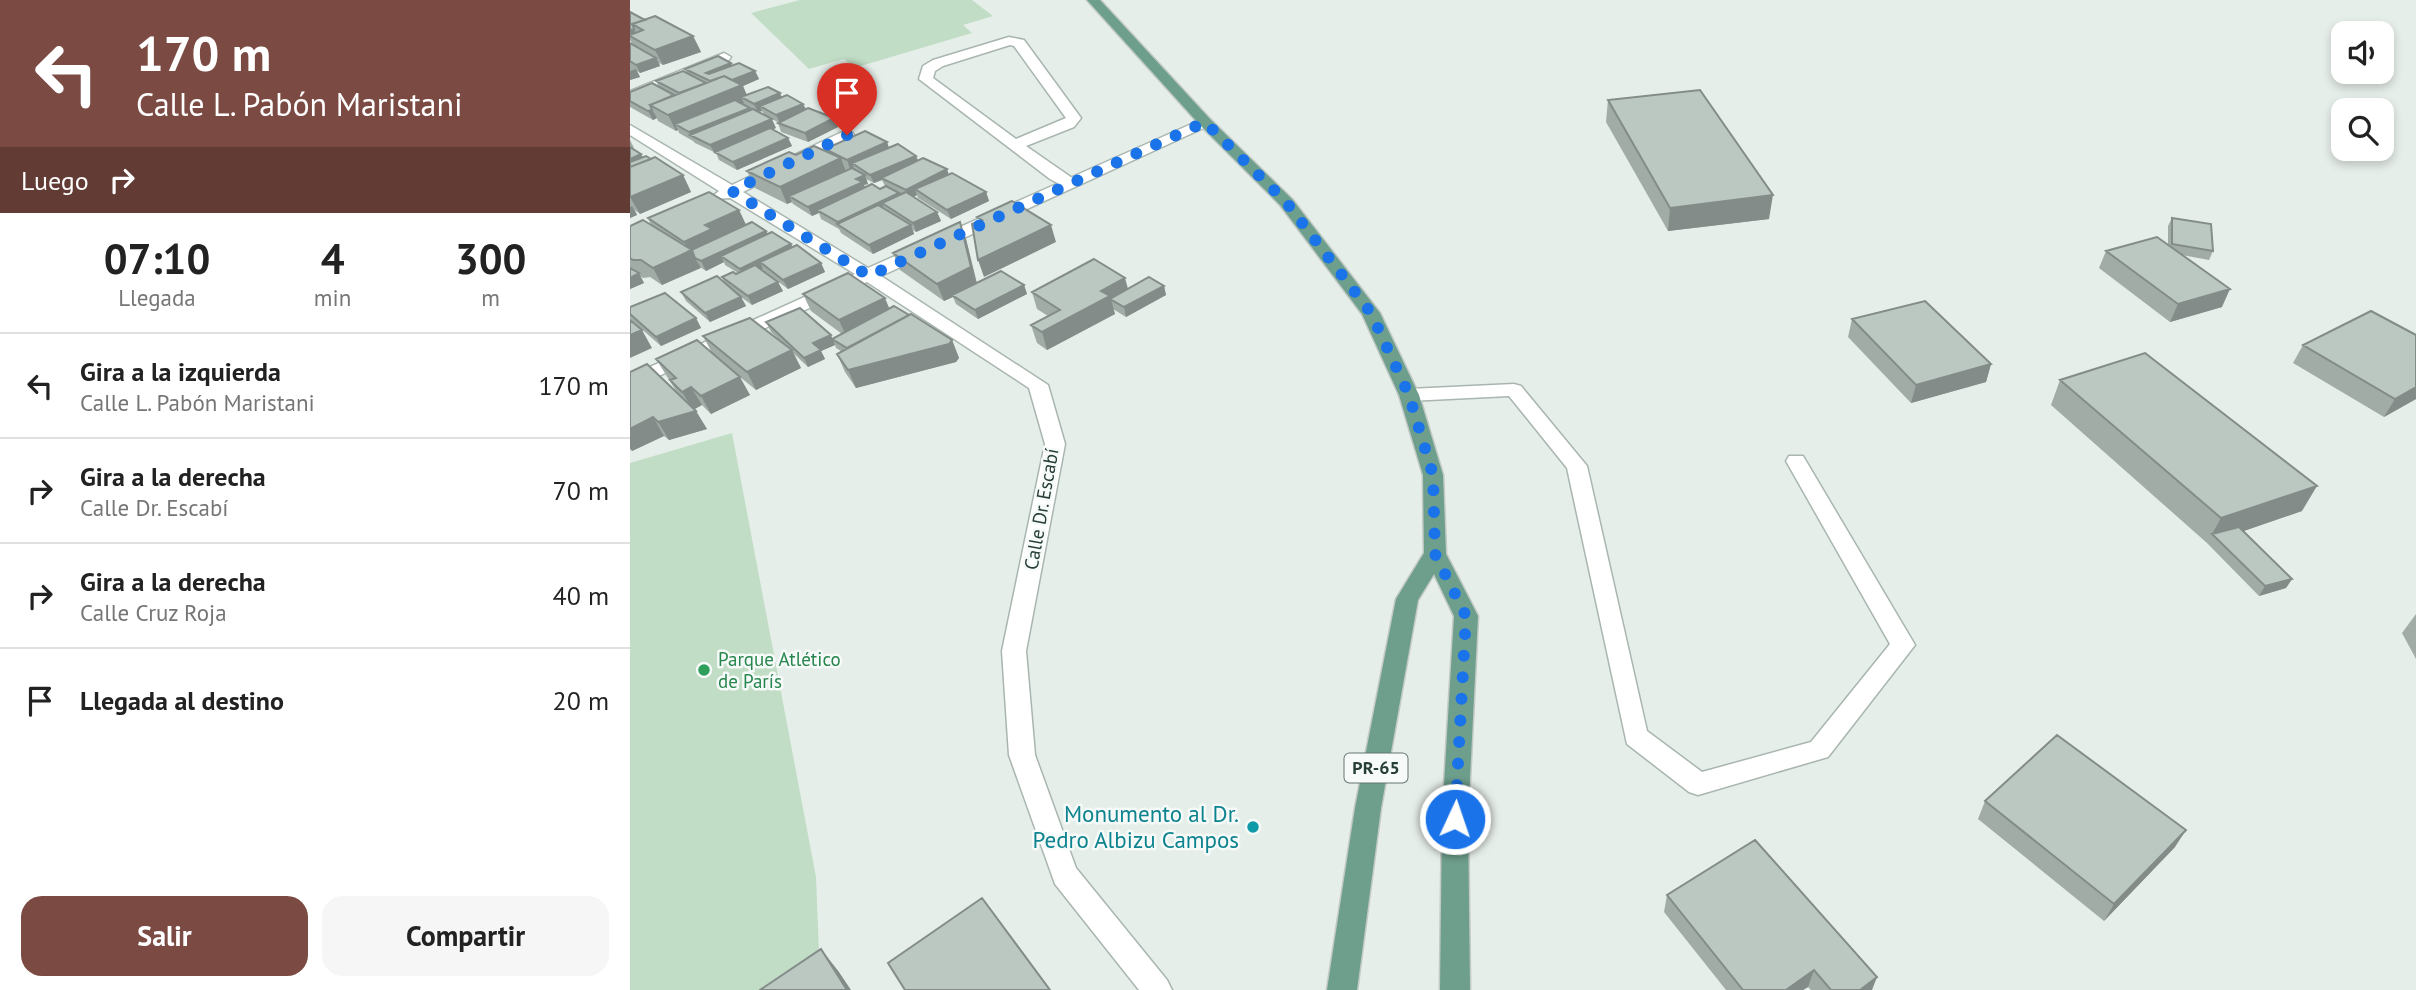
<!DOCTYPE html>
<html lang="es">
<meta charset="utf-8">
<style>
:root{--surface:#fff;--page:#f6f6f6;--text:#222;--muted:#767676;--line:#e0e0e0;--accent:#7b4a43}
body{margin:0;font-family:"PT Sans",sans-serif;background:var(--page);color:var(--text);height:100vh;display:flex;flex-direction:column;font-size:26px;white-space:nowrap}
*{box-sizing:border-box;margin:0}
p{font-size:23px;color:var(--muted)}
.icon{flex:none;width:38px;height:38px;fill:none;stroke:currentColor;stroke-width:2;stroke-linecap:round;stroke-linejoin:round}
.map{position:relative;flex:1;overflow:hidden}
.details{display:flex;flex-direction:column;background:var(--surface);width:630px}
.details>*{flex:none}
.banner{background:#7b4a43;color:#fff;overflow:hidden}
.tools{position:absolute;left:1701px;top:21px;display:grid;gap:14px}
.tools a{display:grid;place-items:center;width:63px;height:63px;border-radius:14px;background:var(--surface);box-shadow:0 4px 10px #0003;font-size:35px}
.pin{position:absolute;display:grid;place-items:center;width:60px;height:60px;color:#fff;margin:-72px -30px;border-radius:50% 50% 50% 0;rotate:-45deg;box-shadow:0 0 7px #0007}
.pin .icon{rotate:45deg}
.me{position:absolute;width:77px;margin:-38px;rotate:3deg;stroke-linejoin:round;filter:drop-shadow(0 0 5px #0008)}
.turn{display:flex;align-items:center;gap:24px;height:147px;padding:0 21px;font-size:32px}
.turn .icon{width:91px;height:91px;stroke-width:2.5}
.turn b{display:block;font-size:49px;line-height:60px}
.then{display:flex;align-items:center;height:66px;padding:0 21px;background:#0003;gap:14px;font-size:26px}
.eta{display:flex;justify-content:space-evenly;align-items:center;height:119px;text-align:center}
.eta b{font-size:42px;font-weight:600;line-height:49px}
.cta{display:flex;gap:14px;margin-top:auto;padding:14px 21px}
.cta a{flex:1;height:80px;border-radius:21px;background:var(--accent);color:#fff;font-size:28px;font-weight:600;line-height:80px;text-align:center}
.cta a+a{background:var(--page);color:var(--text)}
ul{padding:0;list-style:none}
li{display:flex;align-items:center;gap:21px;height:105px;padding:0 21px;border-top:2px solid var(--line)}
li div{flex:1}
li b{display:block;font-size:26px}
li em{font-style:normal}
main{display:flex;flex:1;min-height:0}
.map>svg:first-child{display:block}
.green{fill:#c1ddc5}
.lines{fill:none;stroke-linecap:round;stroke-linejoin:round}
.lane-casing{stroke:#a9b6af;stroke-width:3}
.street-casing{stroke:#a9b6af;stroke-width:3}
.primary-casing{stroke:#c2c9c6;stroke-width:3}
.lane{fill:#fff;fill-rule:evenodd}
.street{fill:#fff;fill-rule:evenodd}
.primary{fill:#6e9f8d;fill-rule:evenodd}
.wall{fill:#a1aca7;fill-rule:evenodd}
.shaded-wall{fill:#838c88}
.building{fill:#bbc8c2;stroke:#838c88;stroke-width:2}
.route{stroke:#1a73e8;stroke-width:12;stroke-dasharray:0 21.6}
.leisure-dot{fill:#2e9e5b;stroke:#f6faf8;stroke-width:2.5}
.culture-dot{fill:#0f9aa8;stroke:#f6faf8;stroke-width:2.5}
.labels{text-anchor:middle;stroke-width:5;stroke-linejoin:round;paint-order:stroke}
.shield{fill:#f6faf8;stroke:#647670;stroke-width:2}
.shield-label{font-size:18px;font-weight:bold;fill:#263e35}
.street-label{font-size:19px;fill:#263e35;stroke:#f6faf8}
.leisure-label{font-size:19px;fill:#27864d;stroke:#f6faf8;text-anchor:start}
.near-culture-label{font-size:23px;fill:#0d838f;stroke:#f6faf8;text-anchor:end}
</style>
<main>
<section class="details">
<div class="banner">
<div class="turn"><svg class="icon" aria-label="left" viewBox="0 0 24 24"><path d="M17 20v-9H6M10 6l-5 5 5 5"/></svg><div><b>170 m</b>Calle L. Pabón Maristani</div></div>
<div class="then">Luego<svg class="icon" aria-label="right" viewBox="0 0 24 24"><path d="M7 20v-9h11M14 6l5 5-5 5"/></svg></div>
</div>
<div class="eta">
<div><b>07:10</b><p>Llegada</p></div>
<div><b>4</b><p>min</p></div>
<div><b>300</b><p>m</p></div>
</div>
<ul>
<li><svg class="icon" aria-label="left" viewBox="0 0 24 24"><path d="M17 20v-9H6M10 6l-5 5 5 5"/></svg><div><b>Gira a la izquierda</b><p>Calle L. Pabón Maristani</p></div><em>170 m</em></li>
<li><svg class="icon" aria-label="right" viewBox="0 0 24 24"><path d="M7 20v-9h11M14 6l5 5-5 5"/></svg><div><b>Gira a la derecha</b><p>Calle Dr. Escabí</p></div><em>70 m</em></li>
<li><svg class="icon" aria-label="right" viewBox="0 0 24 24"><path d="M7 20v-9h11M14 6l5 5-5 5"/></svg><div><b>Gira a la derecha</b><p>Calle Cruz Roja</p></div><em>40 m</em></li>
<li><svg class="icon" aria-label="arrive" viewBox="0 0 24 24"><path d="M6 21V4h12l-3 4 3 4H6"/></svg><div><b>Llegada al destino</b></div><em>20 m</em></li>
</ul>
<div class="cta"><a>Salir</a><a>Compartir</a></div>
</section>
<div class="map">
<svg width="1786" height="990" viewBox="0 0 1786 990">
<rect width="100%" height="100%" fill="#e6eee9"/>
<path class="green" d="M170,0H342L363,16L333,25L342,33L224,68L214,59L179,69L121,13Z
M102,433L186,877L189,952L150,990H0V463Z"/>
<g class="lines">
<defs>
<path id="lane" d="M379,37L394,40L451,118L444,127L396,146L445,180L447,183L445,186H433L420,179L289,79L293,66L303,60ZM380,45L384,46L436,118L386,139L303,78L305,71L313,66Z"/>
<path id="street" d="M94,53L101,57L99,60L0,100V91Z
M575,118L582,122L580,125L251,276L418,385L435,444L396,651L405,755L446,868L537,980L542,990H509L425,884L379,755L372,651L415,444L399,388L237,282L0,389V376L225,274L100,198L85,199L83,196L89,191L0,135V125L102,185L212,132H222L224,135L222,138L113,192L238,268Z
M884,384L891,386L957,466L1017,731L1072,772L1181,742L1260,644L1156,461L1159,456H1173L1285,645L1198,757L1068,795L1059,792L997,744L937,468L879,396L779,401L772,399L769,395L772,391L779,389Z"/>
<path id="primary" d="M457,0H470L580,119L662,199L750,313L789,395L813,475L816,554L848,616L838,819L840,990H810L812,819L824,616L804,574L788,600L751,808L727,990H697L725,808L766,599L794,553L793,475L769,395L732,314L650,205L570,125Z"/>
</defs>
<use href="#lane" class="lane-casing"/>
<use href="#street" class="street-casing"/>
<use href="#primary" class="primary-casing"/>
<use href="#lane" class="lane"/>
<use href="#street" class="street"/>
<use href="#primary" class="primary"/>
</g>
<path class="wall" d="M0,12L15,20L63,36L71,52L33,65L29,63L30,66L10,73L7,71L10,77L0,80V43L3,45L0,40Z
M102,66L125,71L129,79L113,86L117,95L152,97L173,104L176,109L204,118L208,127L178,142L151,132L148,123H149L134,114L132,111L129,112L146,128L143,129L158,138L162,146L107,170L89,160L86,153L65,143L63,141L49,133L48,130L46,131L28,121L27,118L23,120L0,107V92L29,87L26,81L57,73L55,69Z
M978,100L1139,219L1038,231L976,122Z
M0,140L4,148H2L13,157L53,175L61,192L10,214L5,210L7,215L0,218Z
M257,142L259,148L286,156L288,160L356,192L359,201L321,219L288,198L287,195L284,197L307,212L311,221L286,232L283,230L284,234L243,254L211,233L209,229L191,219L189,213L182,216L163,204L162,202L157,204L125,188L117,171L166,155L197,152L195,149ZM236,179L244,183L252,180L255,186L250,189L235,187L234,185L238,184Z
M109,210L116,225L136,231L138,234L191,263L195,272L158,289L134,271L133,269L131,270L153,291L122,305L111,297L116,306L80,322L56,301L51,292L95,283L92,277L108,273L95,265L94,262L76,271L70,267L32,285L20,277L13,278L10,276L14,283L0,289V226L21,225L18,218Z
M1542,218L1583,251L1579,260L1552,255L1592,307L1540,322L1469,268L1476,251L1538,245V226Z
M336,239L347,283L394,285L397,294L348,319L326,304L323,297L314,301L270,270L263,253Z
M534,286L536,295L496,317L483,309L485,314L417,350L407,343L401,325L418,316L407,309L402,292L498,289Z
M173,294L259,309L322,340L329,358L326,362L226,388L215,372L207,354L211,351L206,348L205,345L191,351L195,359L178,367L163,353L171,368L126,390L95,365L120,395L81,414L72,405L64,409L77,429L39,440L34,436L2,451L0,449V372L48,394L26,359L82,353L73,336L153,343L141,332L136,322L203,338L212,334L181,311Z
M0,307L66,318L71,328L31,346L0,319Z
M1222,319L1361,364L1356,382L1281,403L1218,337Z
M1786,335V399L1754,417L1663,363L1673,345Z
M1430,380L1672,511L1613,531L1662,579L1656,588L1629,596L1577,543L1421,405Z
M1786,614V659L1772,633Z
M1355,801L1545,847L1474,921L1348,819Z
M1037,895L1242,990H1181L1178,987L1173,990H1096L1034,912Z"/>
<path class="shaded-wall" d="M4,29L8,37L0,36V30Z
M63,36L71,52L33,65L25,50Z
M26,58L30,66L10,73L6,65Z
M101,63L105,71L80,81L76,73Z
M6,69L10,77L0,80V71Z
M125,71L129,79L113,86L119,101L111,97L114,103L52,129L45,124L48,130L46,131L38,115L88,85Z
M150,93L154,102L130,106L132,111L128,112L124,104Z
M173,104L177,112L150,123L146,115Z
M120,108L123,116L60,135L59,132Z
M22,110L27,118L23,120L18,111Z
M204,118L208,127L178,142L175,133Z
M142,119L146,128L87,153L85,152L86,153L85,154L80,145Z
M158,138L162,146L107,170L103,162Z
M257,142L260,151L222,163L224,167L220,169L217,160Z
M11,154L16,163L0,169V159Z
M286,156L289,164L251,178L252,180L244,183L240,175Z
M211,158L217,175L159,196L162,202L157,204L150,187Z
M317,169L320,178L285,189L287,195L279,199L276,190Z
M53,175L61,192L10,214L0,197Z
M235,175L238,184L234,185L237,191L187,210L189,213L182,216L178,207L226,179Z
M356,192L359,201L321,219L317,210Z
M269,193L272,201L252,203L255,210L210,226L208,222Z
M1143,195L1139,219L1038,231L1040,208Z
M2,206L7,215L0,218V207Z
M109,210L117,227L65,258L71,268L32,285L23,268L59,251L54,242L75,225Z
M307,212L311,221L286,232L283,223Z
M330,222L336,239L347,285L322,295L323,297L314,301L307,284Z
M281,225L284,234L243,254L239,245Z
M421,225L426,242L354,277L348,260Z
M136,231L141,240L91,256L94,262L76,271L71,261Z
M161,244L166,253L130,262L133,269L115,278L110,269Z
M191,263L195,272L158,289L153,280Z
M9,273L14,283L0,289V278Z
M495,278L500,296L481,299L485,314L417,350L412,332L471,291Z
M148,282L153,291L122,305L118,296Z
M394,285L397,294L348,319L345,310Z
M534,286L536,295L496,317L494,307Z
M1600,289L1592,307L1540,322L1548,304Z
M111,297L116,306L80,322L75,313Z
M255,298L262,315L217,338L209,320Z
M66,318L71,328L31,346L26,337Z
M12,330L22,348L0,358V335Z
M201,335L205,345L191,351L195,359L178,367L174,358L183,343Z
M322,340L329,358L326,362L226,388L218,370Z
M162,350L171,368L126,390L117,372Z
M1361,364L1356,382L1281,403L1286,385Z
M110,377L120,395L81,414L71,396Z
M61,387L72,405L63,410L52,392Z
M1786,387V399L1754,417L1765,399Z
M66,411L77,429L39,440L28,422Z
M23,417L34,436L2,451L0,448V429Z
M1687,486L1672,511L1588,540L1582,534L1591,518Z
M1662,579L1656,588L1629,596L1635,586Z
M1556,830L1545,847L1474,921L1484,904Z
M191,949L209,972L221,990H217Z
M1184,970L1178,987L1173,990H1156Z
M1247,977L1242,990H1230Z"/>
<path class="building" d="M0,12L15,20L2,24L4,29L0,30Z
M25,16L63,36L25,50L0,36V35L13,30L2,24Z
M0,43L26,58L6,65L0,61Z
M88,56L101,63L76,73L79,74L109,63L125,71L102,80L94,76L80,81L55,69Z
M53,71L76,83L49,93L26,81Z
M94,76L112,85L38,115L20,105Z
M22,83L44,95L20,105L22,110L18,111L0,101V92Z
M138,87L150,93L124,104L111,97Z
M1070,90L1143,195L1040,208L978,100Z
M157,95L173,104L146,115L130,106Z
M105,100L120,108L59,132L45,124Z
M178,108L204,118L175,133L148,123Z
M123,109L142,119L80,145L60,135Z
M140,128L158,138L103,162L85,152Z
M235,131L257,142L217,160L195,149Z
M268,144L286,156L240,175L222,163Z
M184,146L211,158L150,187L117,171L159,152L166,155Z
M0,147L11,154L0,159Z
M16,156L21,159L0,167V162Z
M25,157L53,175L0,197V167Z
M293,158L317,169L276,190L251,178Z
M222,168L235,175L226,179L233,182L178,207L159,196Z
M322,173L356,192L317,210L285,189Z
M242,184L250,189L256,186L269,193L208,222L187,210Z
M79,192L109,210L75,225L82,229L54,242L18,218Z
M276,192L307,212L283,223L252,203Z
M382,201L421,225L348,260L342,224L352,220L347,217Z
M248,205L281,225L239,245L207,224Z
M1542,218L1581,224L1583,251L1542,244Z
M13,220L62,250L23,268L11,260H3L0,258V226Z
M122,222L136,231L71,261L65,258L62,250L57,252Z
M330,222L341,267L307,284L263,253Z
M142,232L161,244L110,269L91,256Z
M1527,237L1600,289L1548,304L1476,251Z
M167,245L191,263L153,280L130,262Z
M464,259L495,278L471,291L480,296L412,332L401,325L430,310L402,292Z
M125,265L148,282L118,296L92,277L103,272L106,274Z
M0,268L9,273L0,278Z
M371,271L394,285L345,310L322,295Z
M218,273L255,298L209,320L173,294Z
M87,276L111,297L75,313L51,292Z
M519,277L534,286L494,307L480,299Z
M35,293L66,318L26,337L0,314V307Z
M1295,301L1361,364L1286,385L1222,319Z
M264,306L279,315L217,348L202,339Z
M170,308L201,335L183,343L191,350L174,358L136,322Z
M1741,311L1786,335V387L1765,399L1673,345Z
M281,314L322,340L319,344L218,370L207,354Z
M120,318L162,350L117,372L73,336Z
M0,320L12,330L0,335Z
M67,340L110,377L71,396L61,387L52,392L40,380L46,378L26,359Z
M1515,353L1687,486L1591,518L1430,380Z
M17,364L66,411L28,422L23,417L0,429V372Z
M1609,527L1662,579L1635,586L1582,534Z
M1427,735L1556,830L1484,904L1355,801Z
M1125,840L1247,977L1230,990H1201L1184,970L1156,990H1113L1037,895Z
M352,898L420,990H275L258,963Z
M191,949L217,990H130Z"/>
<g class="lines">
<path class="route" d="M217,135L102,191L239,276L575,122L656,202L741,313L779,395L803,475L805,554L836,616L825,819"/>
</g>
<circle class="leisure-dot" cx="74" cy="670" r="7"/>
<circle class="culture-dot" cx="623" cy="827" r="7"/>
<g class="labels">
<rect class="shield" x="714.5" y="753.5" width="63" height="29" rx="5"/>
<g class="shield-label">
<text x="746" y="774">PR-65</text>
</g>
<g class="street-label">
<text transform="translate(411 509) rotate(-80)" y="7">Calle Dr. Escabí</text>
</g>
<g class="leisure-label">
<text x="88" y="666">Parque Atlético<tspan x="88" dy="22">de París</tspan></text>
</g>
<g class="near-culture-label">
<text x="609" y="822">Monumento al Dr.<tspan x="609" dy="26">Pedro Albizu Campos</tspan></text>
</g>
</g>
</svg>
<div class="tools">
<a><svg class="icon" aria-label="sound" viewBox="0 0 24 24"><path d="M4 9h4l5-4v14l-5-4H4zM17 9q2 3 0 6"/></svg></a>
<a><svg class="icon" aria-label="search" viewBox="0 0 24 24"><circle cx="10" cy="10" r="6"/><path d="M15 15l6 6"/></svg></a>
</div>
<div class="pin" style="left:217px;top:135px;background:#d93025"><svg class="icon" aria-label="arrive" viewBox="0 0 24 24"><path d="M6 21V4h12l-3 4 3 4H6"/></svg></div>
<svg class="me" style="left:825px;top:819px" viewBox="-20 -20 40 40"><circle r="17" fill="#1a73e8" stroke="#fff" stroke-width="3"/><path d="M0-11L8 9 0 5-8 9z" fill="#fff"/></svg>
</div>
</main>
